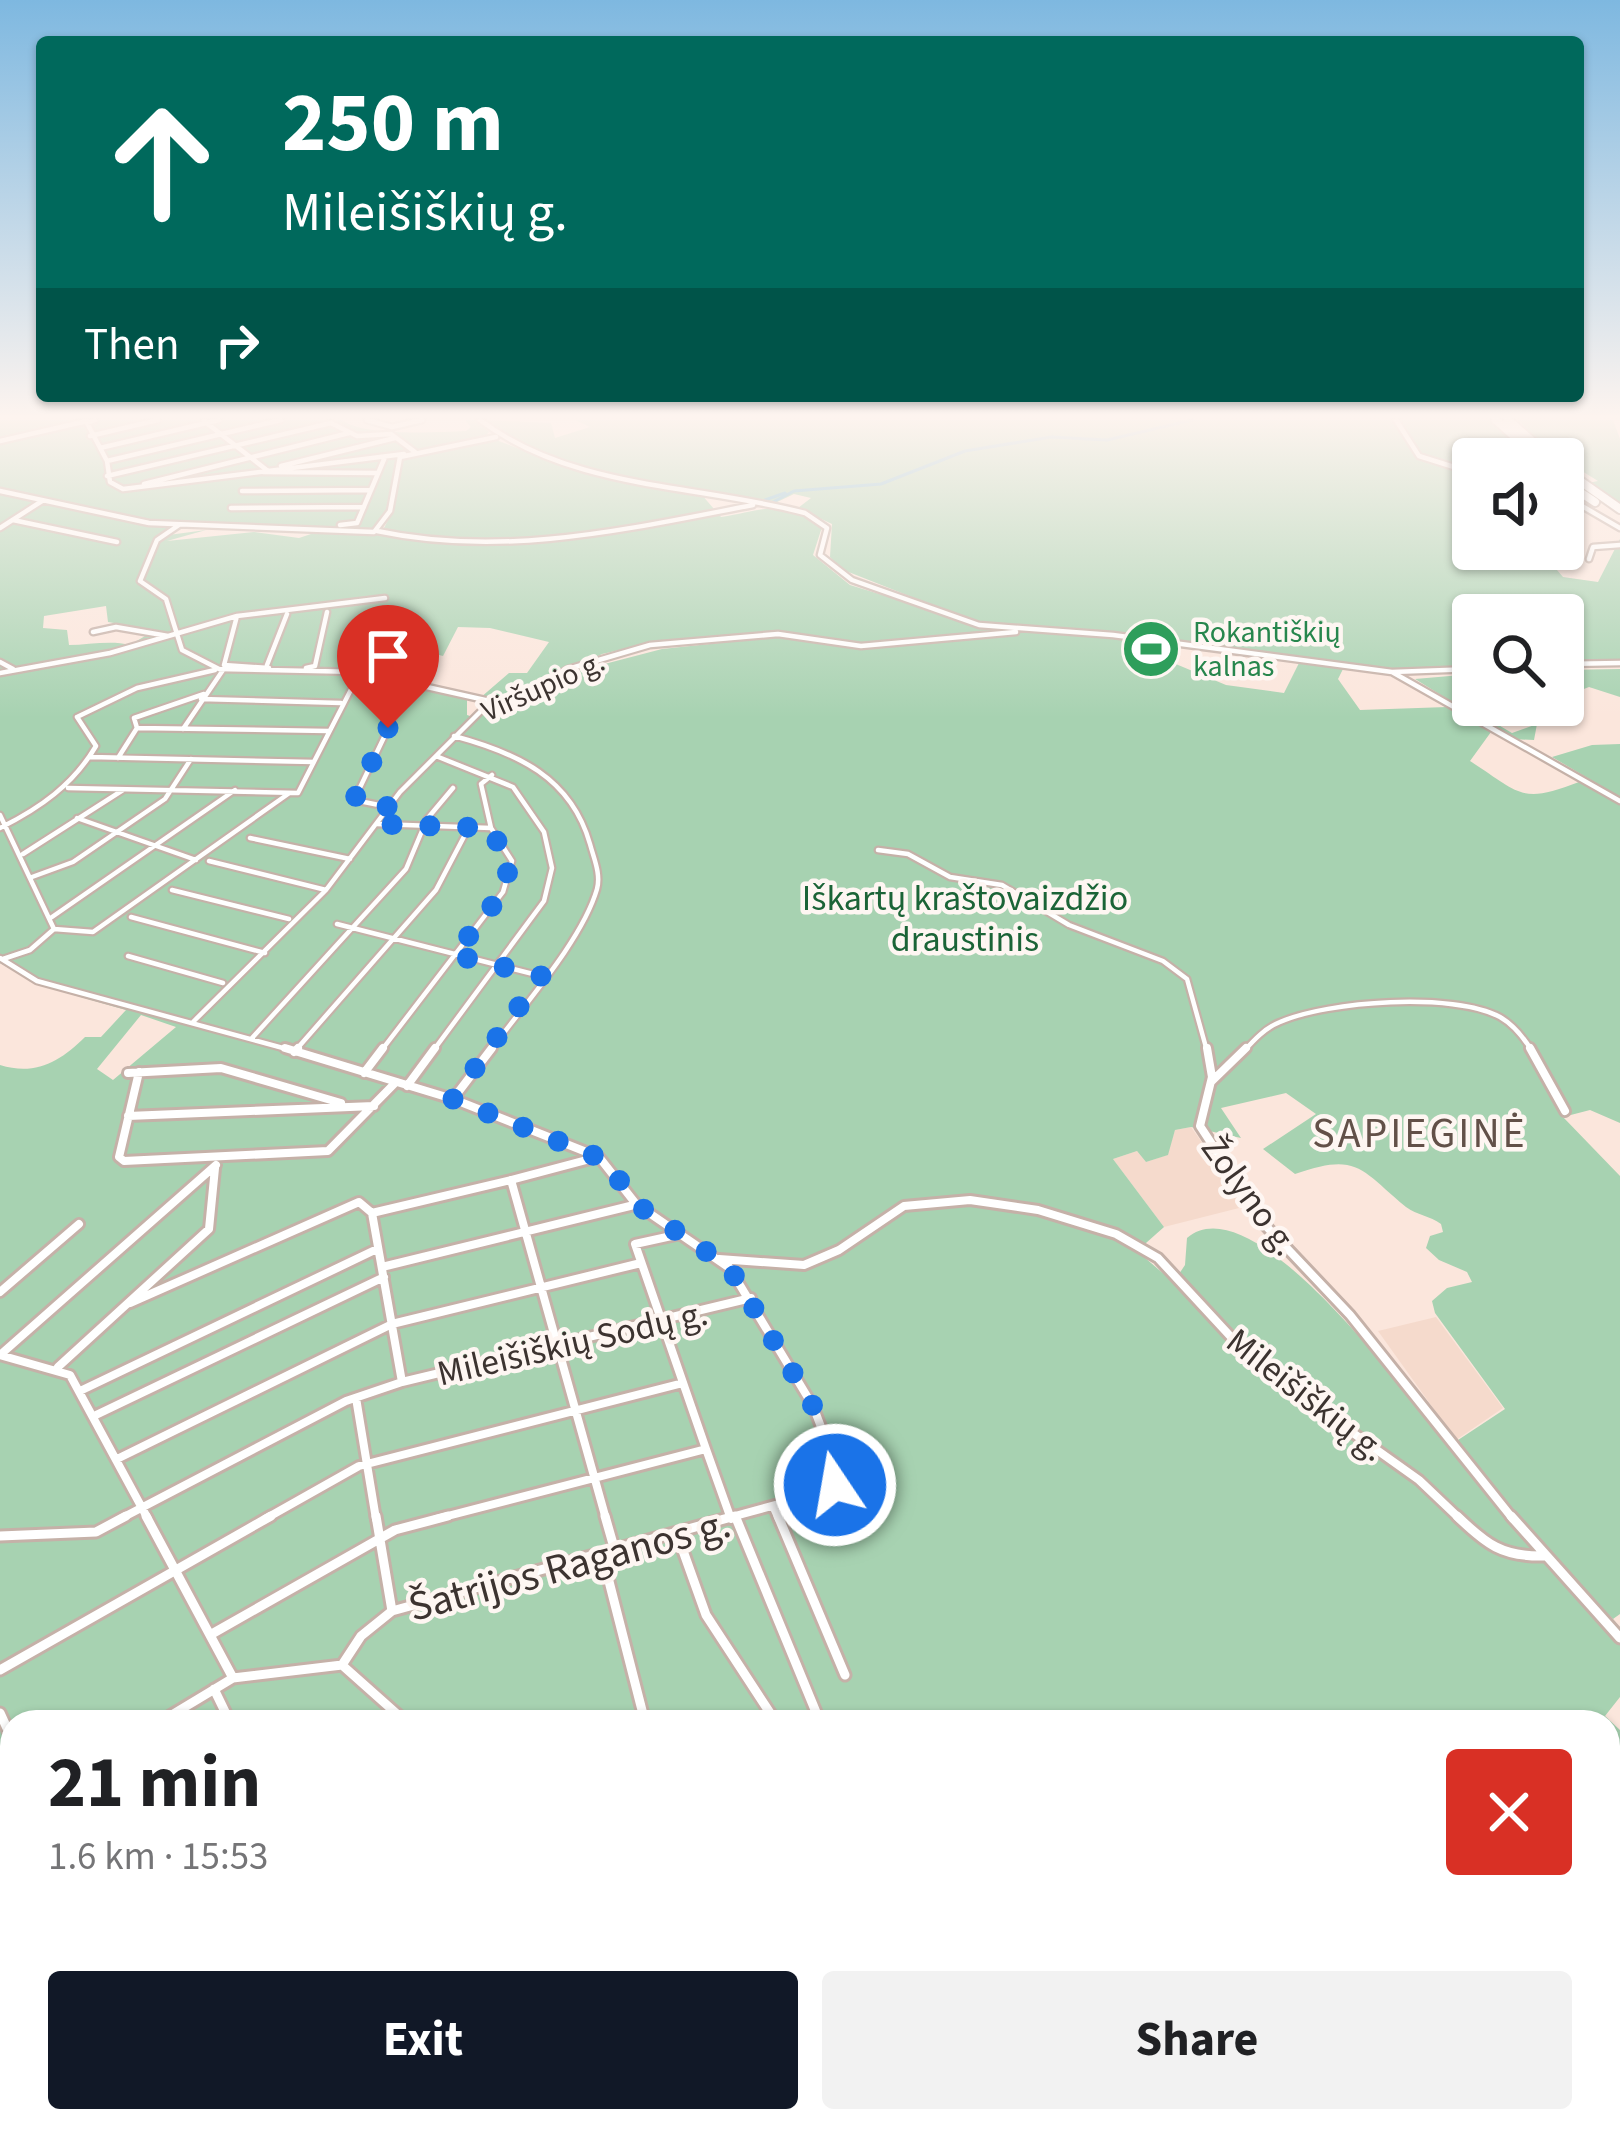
<!DOCTYPE html>
<meta charset="utf-8">
<style>
:root{--surface:#fff;--page:#f2f2f2;--text:#202124;--muted:#757577;--accent:#111827}
body{margin:0;font-family:"Source Sans 3",sans-serif;background:var(--page);color:var(--text);height:100vh;display:flex;flex-direction:column;font-size:45px;white-space:nowrap}
*{box-sizing:border-box;margin:0}
p{font-size:39px;color:var(--muted)}
.icon{flex:none;width:66px;height:66px;fill:none;stroke:currentColor;stroke-width:2;stroke-linecap:round;stroke-linejoin:round}
.map{position:relative;flex:1;overflow:hidden}
.drawer{position:absolute;left:0px;top:1710px;width:1620px;height:423px;display:flex;flex-direction:column;background:var(--surface);border-radius:36px 36px 0 0;box-shadow:0 3px 9px #0004}
.drawer>*{flex:none}
.hud{position:absolute;left:36px;top:36px;width:1548px;height:366px;border-radius:12px;box-shadow:0 3px 9px #0004;background:#00695c;color:#fff;overflow:hidden}
.buttons{position:absolute;left:1452px;top:438px;display:grid;gap:24px}
.buttons a{display:grid;place-items:center;width:132px;height:132px;border-radius:12px;background:var(--surface);box-shadow:0 3px 9px #0004;font-size:60px}
.pin{position:absolute;display:grid;place-items:center;width:102px;height:102px;color:#fff;margin:-123px -51px;border-radius:50% 50% 50% 0;rotate:-45deg;box-shadow:0 0 12px #0007}
.pin .icon{rotate:45deg}
.me{position:absolute;width:132px;margin:-66px;rotate:348deg;stroke-linejoin:round;filter:drop-shadow(0 0 9px #0008)}
.turn{display:flex;align-items:center;gap:42px;height:252px;padding:0 48px;font-size:54px}
.turn .icon{width:156px;height:156px;stroke-width:2.5}
.turn b{display:block;font-size:84px;line-height:102px}
.then{display:flex;align-items:center;height:114px;padding:0 48px;background:#0003;gap:24px;font-size:45px}
.round{display:grid;place-items:center;flex:none;width:126px;height:126px;border-radius:12px;background:var(--page)}
.headline{display:flex;align-items:center;justify-content:space-between;height:204px;padding:0 48px}
h1{font-size:72px;font-weight:700;line-height:90px}
.action{display:flex;gap:24px;margin-top:auto;padding:24px 48px}
.action a{flex:1;height:138px;border-radius:12px;background:var(--accent);color:#fff;font-size:48px;font-weight:700;line-height:138px;text-align:center}
.action a+a{background:var(--page);color:var(--text)}
.map>svg:first-child{display:block}
.built{fill:#f5dacc}
.green{fill:#a7d2b1;fill-rule:evenodd}
.lines{fill:none;stroke-linecap:round;stroke-linejoin:round}
.stream{stroke:#7fbdd5;stroke-width:3}
.minor-far2-casing{stroke:#c5b1a8;stroke-width:9}
.minor-far1-casing{stroke:#c5b1a8;stroke-width:14}
.minor-casing{stroke:#c5b1a8;stroke-width:15}
.primary-casing{stroke:#c5b1a8;stroke-width:12}
.minor-far2{stroke:#fff;stroke-width:4.5}
.minor-far1{stroke:#fff;stroke-width:8}
.minor{stroke:#fff;stroke-width:9}
.primary{stroke:#fff;stroke-width:8}
.route{stroke:#1a73e8;stroke-width:21;stroke-dasharray:0 37.8}
.labels{text-anchor:middle;stroke-width:9;stroke-linejoin:round;paint-order:stroke}
.far-leisure-label{font-size:30px;fill:#27864d;stroke:#fef6f2;text-anchor:start}
.far-street-label{font-size:30px;fill:#3c3330;stroke:#fef6f2}
.park-label{font-size:36px;fill:#1b6437;stroke:#fef6f2}
.street-label{font-size:36px;fill:#3c3330;stroke:#fef6f2}
.quarter-label{font-size:42px;letter-spacing:3px;fill:#625048;stroke:#fef6f2}
.near-street-label{font-size:42px;fill:#3c3330;stroke:#fef6f2}
</style>
<div class="map">
<svg width="1620" height="2132" viewBox="0 0 1620 2132">
<rect width="100%" height="100%" fill="#fbe6dc"/>
<path class="built" d="M1191,1127L1247,1206L1164,1227L1113,1159L1137,1151L1146,1162L1167,1155L1175,1130Z
M1436,1317L1503,1408L1456,1440L1378,1331Z"/>
<path class="green" d="M0,420H342C365,437 437,432 466,431L471,427L465,420H477L489,432L483,438L397,456L385,515L374,529L174,524L161,536L206,530L167,541L254,532L299,538L323,530L381,534L391,514L403,458L496,440L569,468L701,494L721,517C764,511 778,497 822,527L813,555L850,585L990,628L841,569L830,557L832,524L798,508L811,498L794,494L773,504L579,467L518,448L483,420L551,423L555,438L590,427L575,420H1490L1531,459H1473V549H1539L1563,577L1598,582L1620,539V662L1563,660V615H1473V623L1459,627L1470,636L1473,666L1401,669L1174,642L1171,662L1226,685L1284,693L1299,663L1344,667L1338,679L1360,710L1447,707L1491,732L1470,761C1520,793 1520,805 1579,782L1620,804V1123L1590,1110L1563,1117L1620,1176V1614L1613,1619L1564,1573H1553L1620,1644V1697L1605,1716L1620,1730V2132H1084L1092,2121H1608V1722H12V2121H1012L1018,2132H0V1065C35,1076 60,1062 85,1037H101L126,1010L39,985L0,963ZM106,606L108,622L155,630L130,645C111,640 88,645 69,645L67,630L43,628L44,616ZM458,627L490,628L549,642L527,673H509L480,698L501,701L522,695L602,654L646,644L768,632L860,644L993,636L868,648L777,637L662,649L570,673L476,718L467,715V698L340,670L348,642L384,641L443,656ZM141,1015L176,1027L113,1080L97,1069ZM1286,1093L1316,1114L1263,1149L1295,1174C1358,1152 1360,1169 1406,1207C1417,1215 1430,1216 1441,1224L1443,1232L1430,1236L1426,1248L1439,1260L1467,1272L1472,1282L1447,1288L1432,1301L1435,1313L1505,1409L1449,1446C1410,1400 1254,1181 1187,1238L1185,1265L1179,1274L1165,1275L1137,1251L1164,1227L1113,1159L1137,1151L1146,1162L1168,1155L1175,1130L1191,1127L1241,1138L1221,1108Z
M1518,420H1613L1620,439V505L1588,483L1598,481L1569,463L1574,470L1567,471L1563,459H1556Z
M1620,669V697L1589,687L1563,697V670Z
M1473,674V705H1488L1478,713L1512,733L1537,724L1534,740L1512,739L1415,679Z
M1620,744V797L1552,757L1592,745Z"/>
<g class="lines">
<path class="stream" d="M765,500L785,493
M773,502L794,491L881,484L965,451L1051,437L1107,440L1192,420"/>
<defs>
<path id="minor-far2" d="M95,420L87,423L107,461L110,482L123,489L404,454
M367,420L392,427L422,420
M480,420C573,490 696,484 805,513L827,528L820,555L852,580L979,625L1113,635L1392,672L1473,669
M1396,420L1419,456L1473,473
M204,421L268,471
M331,423L357,436L391,434L415,452
M90,436L158,420
M0,441L87,421
M100,448L219,420
M107,461L281,420
M281,466L395,438
M263,472L377,473
M107,476L331,423
M144,484L349,433
M0,491L149,523L374,532L390,511L400,457L496,437
M242,491L370,490
M1563,495L1620,528
M231,508L364,507
M13,520L117,542
M179,525L157,540L140,581L166,599L182,650L219,669L360,672L494,702
M340,525L357,523L385,457
M0,528L42,501
M377,531C504,558 628,529 753,505
M1589,559L1593,547L1620,545
M237,616L224,665L269,668
M93,632L116,627L168,636
M0,662L13,669
M1563,664L1620,663
M267,665L287,614
M306,668L315,666L327,612
M1392,672L1620,801
M0,673L110,653L237,616L385,598
M201,699L341,703
M137,728L328,731
M183,729L223,670
M454,736C517,753 571,777 590,844C594,859 601,874 597,889C582,941 522,1007 490,1051
M90,757L314,762
M118,758L137,728L134,718L204,694
M68,788L298,793L360,672
M389,807L354,800L409,685
M0,815L54,929L30,950L3,959
M77,818L196,860
M377,824L491,828L512,861L503,892L381,1051
M0,828C40,808 73,785 96,746L77,717L137,688L215,670
M491,828L481,784L492,775
M250,838L350,859
M878,850L908,854L950,877L1002,885L1069,925L1163,961L1187,979L1207,1051
M23,854L123,790
M209,861L326,890
M32,877L73,862L165,799L191,759
M172,890L289,919
M52,917L235,790
M131,917L265,953
M337,924L541,976
M54,929L93,932L288,794
M128,956L223,983
M0,958L37,981L294,1051
M193,1022L326,890L400,792L482,710L522,696L568,669L650,645L778,634L861,646L1016,632
M252,1038L406,869L427,819L453,788
M295,1051L436,890L468,829
M433,1051L544,901L552,868L544,832L513,787L436,756
M1244,1051C1254,1040 1265,1028 1280,1022C1328,1001 1453,992 1500,1017C1514,1025 1524,1038 1532,1051"/>
<path id="minor-far1" d="M285,1048L453,1099L599,1157L636,1204L728,1267
M1207,1048L1212,1077L1200,1126L1265,1225L1350,1315L1513,1519
M1530,1048L1565,1111
M294,1052L298,1048
M139,1072L119,1157L124,1161L328,1151L395,1083
M128,1073L221,1068L341,1103
M364,1073L383,1048
M1211,1082L1246,1048
M407,1086L435,1048
M453,1099L492,1048
M128,1116L374,1106
M594,1158L511,1180L606,1519
M372,1213L511,1180
M719,1259L804,1265L839,1250L904,1206L970,1200L1038,1210L1116,1234L1158,1258L1256,1364L1419,1480L1460,1519
M382,1267L634,1205
M0,1292L79,1224
M130,1303L359,1202L372,1213L402,1382L751,1298
M0,1355L70,1375L148,1519
M0,1355L216,1165
M58,1367L209,1229L215,1168
M80,1391L377,1249
M356,1398L376,1519
M96,1415L384,1277
M706,1449L731,1519
M117,1459L392,1324L641,1263
M774,1508L779,1519
M120,1519L346,1401L402,1382
M265,1519L359,1466L683,1383
M436,1519L706,1449L635,1244L676,1235
M724,1519L830,1490L838,1471L813,1406L729,1267"/>
<path id="minor" d="M146,1516L233,1678
M376,1516L392,1611
M605,1516L615,1551
M778,1516L845,1675
M1457,1516C1486,1544 1502,1557 1544,1556
M1511,1516L1620,1638
M736,1518L818,1717
M677,1534L706,1615L776,1722
M0,1536L96,1532L126,1516
M602,1554L645,1722
M210,1635L395,1530L448,1516
M342,1665L406,1722
M0,1670L271,1516
M214,1689L230,1722
M0,1713L12,1739
M160,1722L233,1678L342,1665L361,1636L392,1611L735,1516
M0,1802L12,1799
M0,1869L12,1896
M113,2121L117,2132
M131,2132L139,2121"/>
<path id="primary" d="M1496,420L1540,459
M1508,420L1552,459
M1563,469L1620,509
M1563,481L1595,502"/>
</defs>
<use href="#minor-far2" class="minor-far2-casing"/>
<use href="#minor-far1" class="minor-far1-casing"/>
<use href="#minor" class="minor-casing"/>
<use href="#primary" class="primary-casing"/>
<use href="#minor-far2" class="minor-far2"/>
<use href="#minor-far1" class="minor-far1"/>
<use href="#minor" class="minor"/>
<use href="#primary" class="primary"/>
</g>
<linearGradient id="sky" x2="0" y2="1"><stop stop-color="#7eb8e0"/><stop offset="0.58" stop-color="#fdf4ef"/><stop offset="1" stop-color="#fdf4ef" stop-opacity="0"/></linearGradient>
<rect width="1620" height="718" fill="url(#sky)"/>
<g class="lines">
<path class="route" d="M388,728L354,800L389,807L377,824L491,828L501,850L511,858L503,892L454,955L541,976L453,1099L605,1160L636,1204L729,1267L813,1406L836,1460L835,1485"/>
</g>
<defs>
<symbol id="stadium-disc" viewBox="-11 -11 22 22"><circle r="9.5" fill="#2e9e5b" stroke="#fef6f2"/><path d="M0-5a6.5 5 0 1 0 0 10a6.5 5 0 1 0 0-10ZM-3.5-1.8h7v3.6h-7Z" fill="#fff"/></symbol>
</defs>
<g fill-rule="evenodd">
<use href="#stadium-disc" x="1118" y="616" width="66" height="66"/>
</g>
<g class="labels">
<g class="far-leisure-label">
<text x="1193" y="642">Rokantiškių<tspan x="1193" dy="34">kalnas</tspan></text>
</g>
<g class="far-street-label">
<text transform="translate(543 686) rotate(-24)" y="10">Viršupio g.</text>
</g>
<g class="park-label">
<text x="965" y="910">Iškartų kraštovaizdžio<tspan x="965" dy="41">draustinis</tspan></text>
</g>
<g class="street-label">
<text transform="translate(1251 1195) rotate(54)" y="13">Žolyno g.</text>
<text transform="translate(572 1342) rotate(-13)" y="13">Mileišiškių Sodų g.</text>
<text transform="translate(1307 1394) rotate(38)" y="13">Mileišiškių g.</text>
</g>
<g class="quarter-label">
<text x="1420" y="1147">SAPIEGINĖ</text>
</g>
<g class="near-street-label">
<text transform="translate(569 1564) rotate(-15)" y="15">Šatrijos Raganos g.</text>
</g>
</g>
</svg>
<div class="buttons">
<a><svg class="icon" aria-label="sound" viewBox="0 0 24 24"><path d="M4 9h4l5-4v14l-5-4H4zM17 9q2 3 0 6"/></svg></a>
<a><svg class="icon" aria-label="search" viewBox="0 0 24 24"><circle cx="10" cy="10" r="6"/><path d="M15 15l6 6"/></svg></a>
</div>
<div class="pin" style="left:388px;top:728px;background:#d93025"><svg class="icon" aria-label="arrive" viewBox="0 0 24 24"><path d="M6 21V4h12l-3 4 3 4H6"/></svg></div>
<svg class="me" style="left:835px;top:1485px" viewBox="-20 -20 40 40"><circle r="17" fill="#1a73e8" stroke="#fff" stroke-width="3"/><path d="M0-11L8 9 0 5-8 9z" fill="#fff"/></svg>
<div class="hud">
<div class="turn"><svg class="icon" aria-label="ahead" viewBox="0 0 24 24"><path d="M12 20V5M6 11l6-6 6 6"/></svg><div><b>250 m</b>Mileišiškių g.</div></div>
<div class="then">Then<svg class="icon" aria-label="right" viewBox="0 0 24 24"><path d="M7 20v-9h11M14 6l5 5-5 5"/></svg></div>
</div>
<section class="drawer">
<div class="headline"><div><h1>21 min</h1><p>1.6 km · 15:53</p></div><a class="round" style="background:#d93025;color:#fff"><svg class="icon" aria-label="close" viewBox="0 0 24 24"><path d="M6 6l12 12M18 6L6 18"/></svg></a></div>
<div class="action"><a>Exit</a><a>Share</a></div>
</section>
</div>
